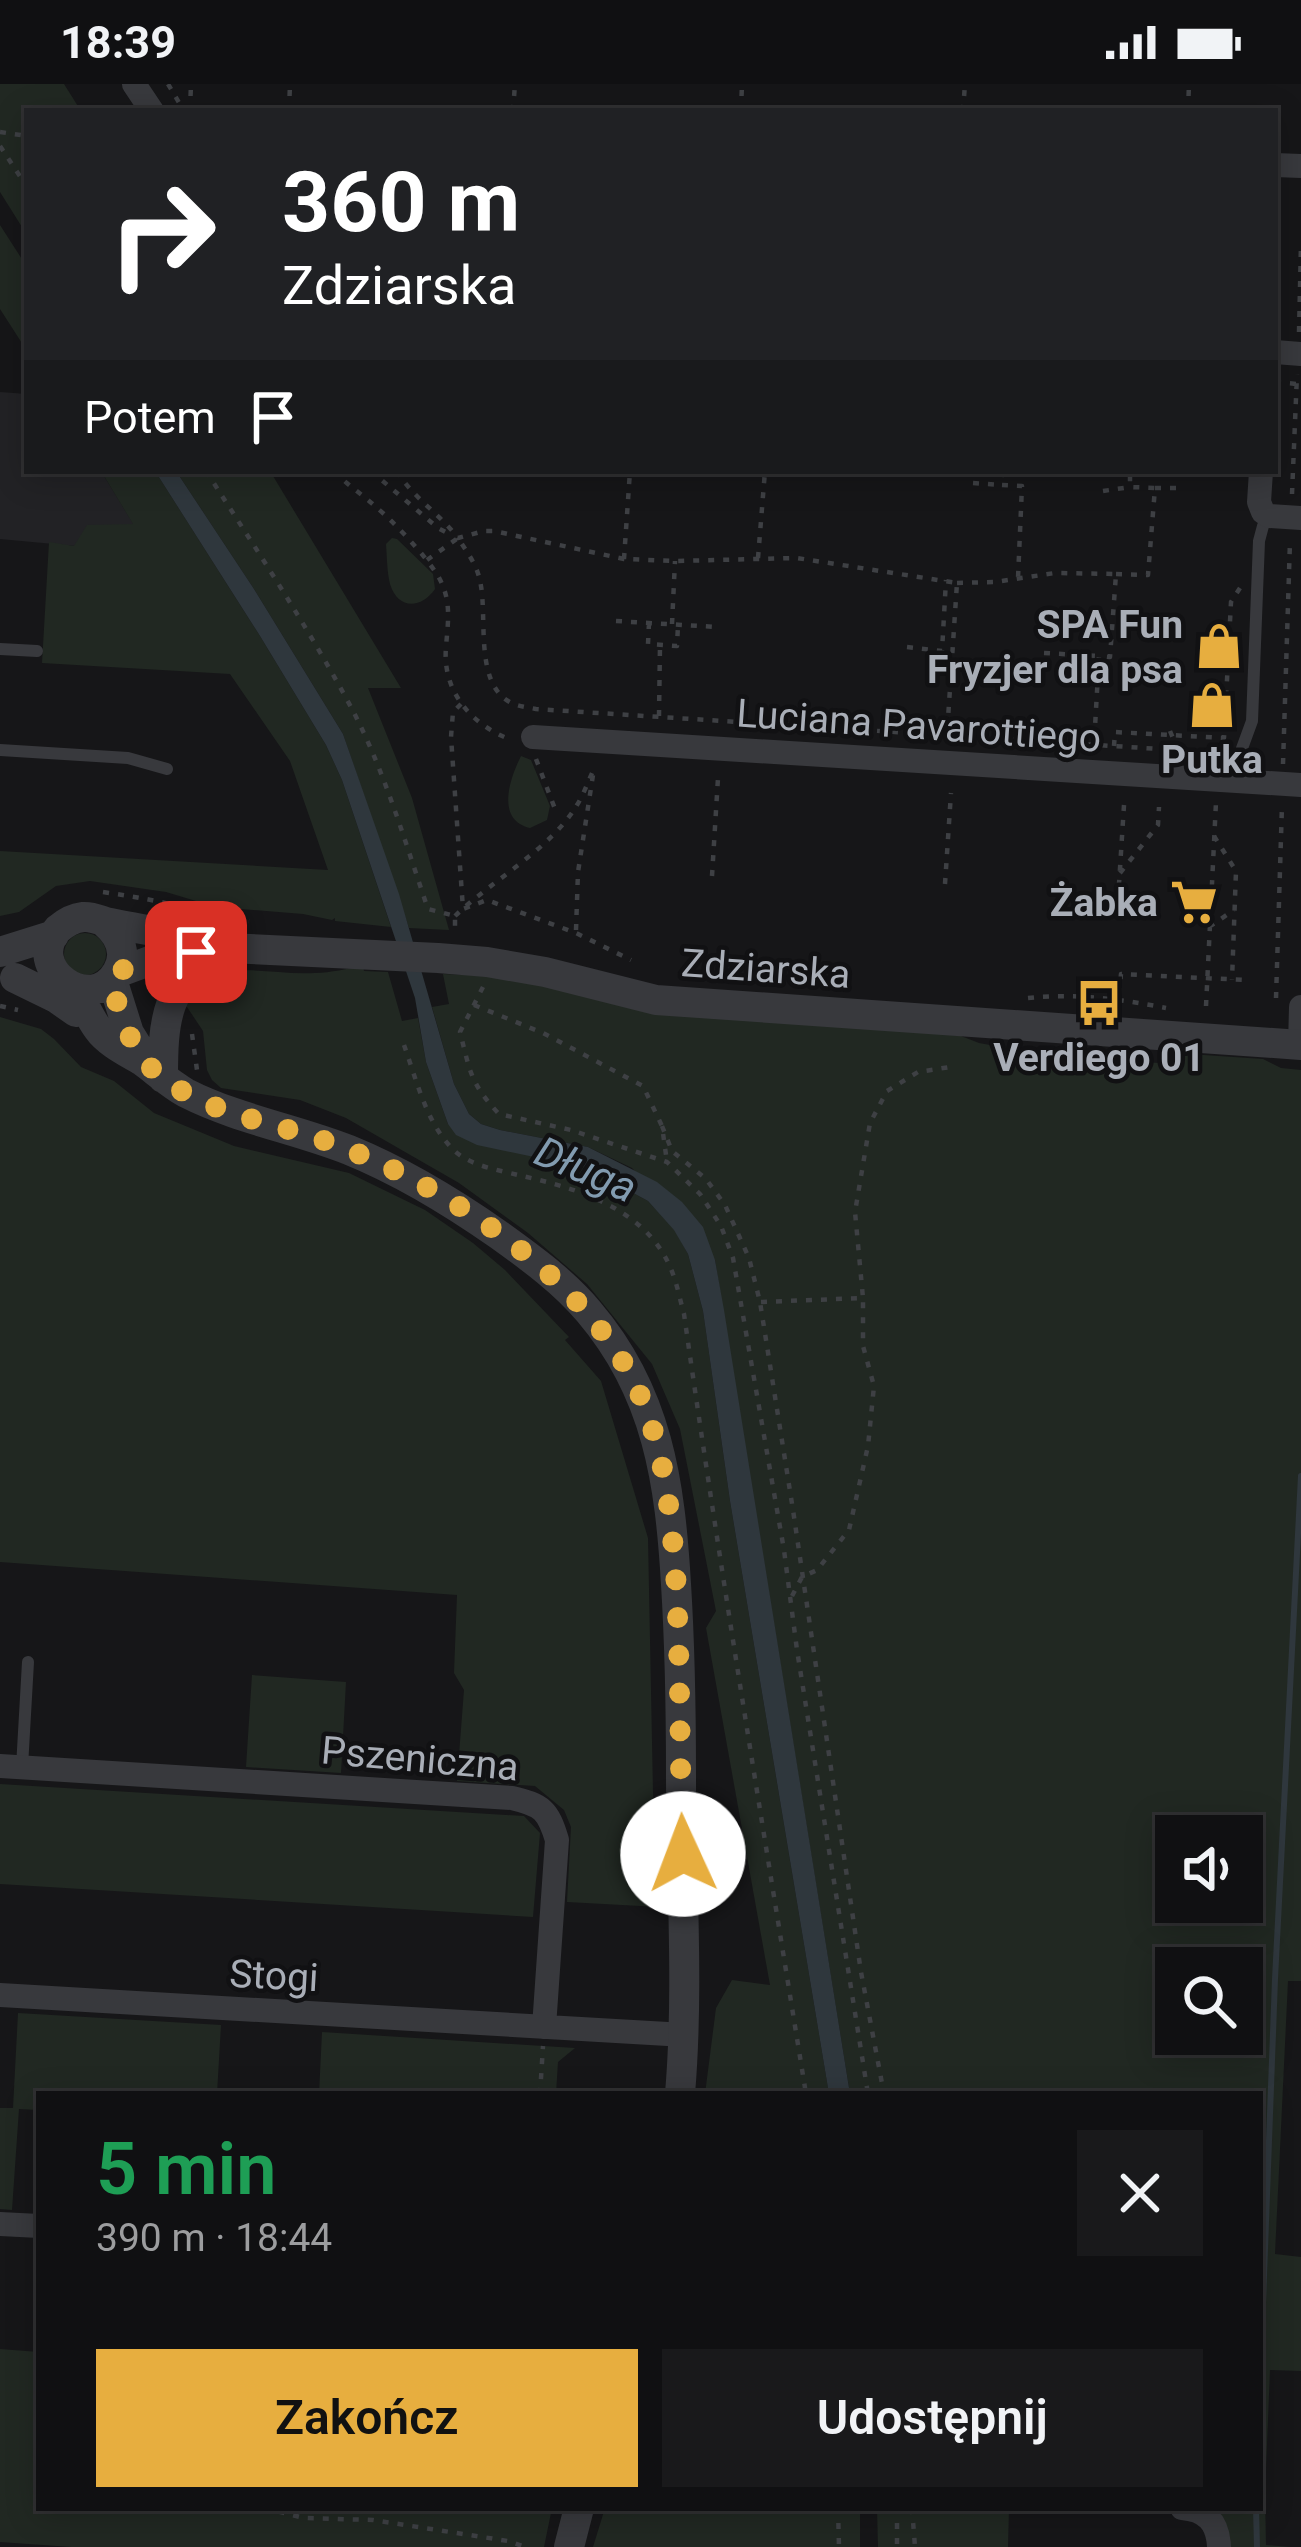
<!DOCTYPE html>
<html lang="pl">
<meta charset="utf-8">
<style>
:root{--surface:#101012;--page:#19191b;--text:#f1f3f6;--muted:#9c9d9f;--line:#303032;--accent:#e7ae3f}
body{margin:0;font-family:Roboto,sans-serif;background:var(--page);color:var(--text);height:100vh;display:flex;flex-direction:column;font-size:45px;white-space:nowrap}
*{box-sizing:border-box;margin:0}
p{font-size:39px;color:var(--muted)}
.icon{flex:none;width:66px;height:66px;fill:none;stroke:currentColor;stroke-width:2;stroke-linecap:round;stroke-linejoin:round}
.map{position:relative;flex:1;overflow:hidden}
.panel{position:absolute;left:36px;top:2007px;width:1227px;height:420px;display:flex;flex-direction:column;background:var(--surface);border-radius:0px;box-shadow:0 6px 30px #0003,0 0 0 3px var(--line)}
.panel>*{flex:none}
.top-card{position:absolute;left:24px;top:24px;width:1254px;height:366px;border-radius:0px;box-shadow:0 6px 30px #0003,0 0 0 3px var(--line);background:#202124;color:#fff;overflow:hidden}
.tools{position:absolute;left:1155px;top:1731px;display:grid;gap:24px}
.tools a{display:grid;place-items:center;width:108px;height:108px;border-radius:0px;background:var(--surface);box-shadow:0 6px 30px #0003,0 0 0 3px var(--line);font-size:60px}
.pin{position:absolute;display:grid;place-items:center;width:102px;height:102px;color:#fff;margin:-51px;border-radius:24px;box-shadow:0 6px 18px #0006}
.me{position:absolute;width:132px;margin:-66px;rotate:358deg;stroke-linejoin:round;filter:drop-shadow(0 0 9px #0008)}
.turn{display:flex;align-items:center;gap:42px;height:252px;padding:0 60px;font-size:54px}
.turn .icon{width:156px;height:156px;stroke-width:2.5}
.turn b{display:block;font-size:84px;line-height:102px}
.then{display:flex;align-items:center;height:114px;padding:0 60px;background:#0003;gap:24px;font-size:45px}
.round{display:grid;place-items:center;flex:none;width:126px;height:126px;border-radius:0px;background:var(--page)}
.summary{display:flex;align-items:center;justify-content:space-between;height:204px;padding:0 60px}
h1{font-size:72px;font-weight:600;line-height:90px;color:#1e9e55}
.action{display:flex;gap:24px;margin-top:auto;padding:24px 60px}
.action a{flex:1;height:138px;border-radius:0px;background:var(--accent);color:#111;font-size:48px;font-weight:600;line-height:138px;text-align:center}
.action a+a{background:var(--page);color:var(--text)}
.status{display:flex;justify-content:space-between;align-items:center;height:84px;padding:0 60px;background:var(--surface);direction:ltr}
.status svg{height:33px;fill:currentColor}
.map>svg:first-child{display:block}
.built{fill:#222225}
.green{fill:#212822;fill-rule:evenodd}
.water{fill:#2f373d}
.lines{fill:none;stroke-linecap:round;stroke-linejoin:round}
.stream{stroke:#2f373d;stroke-width:6}
.path{stroke:#3e4044;stroke-width:4.5;stroke-dasharray:6 9;stroke-linecap:butt}
.service{stroke:#38393d;stroke-width:12}
.minor{stroke:#38393d;stroke-width:24}
.tertiary{stroke:#38393d;stroke-width:30}
.route{stroke:#e7ae3f;stroke-width:21;stroke-dasharray:0 37.8}
.labels{text-anchor:middle;stroke-width:9;stroke-linejoin:round;paint-order:stroke}
.poi-label{font-size:39px;font-weight:bold;fill:#a9aeb7;stroke:#111113;text-anchor:end}
.street-label{font-size:39px;fill:#a9aeb7;stroke:#111113}
.water-label{font-size:42px;font-style:italic;fill:#829bb0;stroke:#111113}
</style>
<div class="status"><b>18:39</b><svg viewBox="0 0 49 12"><path d="M0 12V9h3v3zM5 12V6h3v6zM10 12V3h3v9zM15 12V0h3v12zM26 1h20v11H26zM47 4h2v5h-2z"/></svg></div>
<div class="map">
<svg width="1301" height="2463" viewBox="0 0 1301 2463">
<rect width="100%" height="100%" fill="#161618"/>
<path class="built" d="M0,308L27,310V387H101L134,441L75,462L0,455Z"/>
<path class="green" d="M0,0H64L81,27H27V151L0,108Z
M0,141L27,183V267L0,225Z
M101,387H155L260,552L326,661L342,696L391,843L335,837V834L332,836L303,830L216,823L166,808L90,797L56,802L19,828L0,832V767L328,786L290,677L230,590L42,579L49,458L74,462L87,441L133,440Z
M176,387H270L401,604H368L412,714L449,846L409,844L343,650L254,505Z
M392,454L397,455L433,490L435,505C421,525 398,526 390,500C387,488 387,473 386,460Z
M521,672L531,676L550,722L547,736L530,744C496,736 509,696 521,672Z
M64 870a21 21 0 1 1 42 0a21 21 0 1 1-42 0Z
M363,883L364,887L388,888L402,937L418,934L426,978L448,1040L587,1084L648,1117L675,1146L688,1170L703,1227L730,1417L829,2010H705L716,1924L732,1896L770,1901L706,1544L716,1527L680,1345L652,1280L587,1200L528,1149L459,1099L346,1034L300,1016L221,1004L212,996L207,986L203,947L187,923L180,920C217,869 262,892 315,889C331,889 347,884 363,883Z
M464,888L961,952L979,959L1052,972L1159,979L1189,970L1263,975L1281,984L1301,986V1897H1288L1275,2170L1301,2173V2287L1270,2286L1265,2410L1266,2461L1291,2463H1224L1220,2424H1260V2010H850L715,1176L632,1084L588,1063L500,1046L481,1040L469,1030L454,1000L432,923L449,920L443,890L463,891ZM1176,1752H1242V1818H1176ZM1176,1884H1242V1950H1176Z
M0,933L41,945L54,955L81,983L114,997L154,1029L234,1062L349,1089L425,1126L473,1159L505,1186L569,1253L565,1256L601,1297L648,1454L653,1708L659,1823L567,1818L571,1743L564,1726L535,1702L457,1697L464,1606L454,1589L457,1511L0,1478Z
M252,1591L346,1598L341,1689L246,1683Z
M0,1700L524,1732L540,1749L533,1833L0,1800Z
M18,1929L221,1941L217,2010H39V2026L19,2025L12,2126L0,2125V2024H13Z
M322,1948L575,1964L558,1978L556,2010H319Z
M0,2265L39,2268V2424H552L544,2463H71L0,2458Z
M605,2424H860V2463H593Z
M877,2424H1009L1008,2463H878Z"/>
<path class="water" d="M155,387H176L254,505L343,650L399,810L454,1000L469,1030L481,1040L500,1046L588,1063L657,1098L682,1118L703,1143L715,1176L724,1226L850,2010H829L730,1417L703,1227L688,1170L674,1146L648,1117L587,1084L477,1061L456,1051L448,1040L426,978L415,914L342,696L326,661L260,552Z"/>
<g class="lines">
<path class="stream" d="M1260,2300L1275,1895L1301,1392
M1256,2424L1257,2463"/>
<path class="path" d="M168,0L184,27
M190,27L191,0
M289,27L290,0
M513,27L515,0
M741,27L742,0
M963,27L965,0
M1188,27L1189,0
M0,48L27,52
M0,62L27,103
M1299,248L1301,160
M1275,298L1297,300
M206,387C256,465 308,543 352,625C385,688 405,758 428,825L455,832V850
M334,387C347,401 362,410 376,423C394,438 426,472 438,492C452,516 448,537 446,563C442,607 471,640 509,655
M371,387L438,444L453,452
M397,387C412,413 440,430 458,454L484,447H494L624,475L675,477L797,474L957,499L947,650
M1002,387L1001,401L1022,402L1018,494
M764,389L809,390
M973,399L1001,401
M1155,404H1178
M1103,407L1130,403
M1292,410L1297,290
M758,474L765,387
M624,475L630,387
M427,476L458,454C467,468 477,481 480,497C488,531 474,596 508,617C516,622 526,623 536,625L1222,669
M1116,490L1148,491L1155,404L1130,403V387
M957,499L995,498L1055,489L1116,490L1110,573L1099,572L1094,661
M616,537L717,543
M649,539L648,560L677,562L678,541
M672,540L675,477
M907,563L942,567L946,496
M1044,569L1099,572
M461,620L453,628L451,653L463,825L487,816L576,849L631,876
M659,632L660,561
M1170,647L1178,666
M1114,662L1115,648L1224,654L1231,518L1240,504
M536,675L555,725
M1283,680L1290,457
M1124,721L1118,816C1122,829 1132,829 1143,829
M1214,752L1236,787L1232,896
M1120,789L1158,741L1159,723
M712,792L718,694
M945,800L951,709
M103,808C135,813 165,817 196,828
M455,832C491,797 551,765 577,721C584,710 588,697 594,685
M219,834L249,837
M1209,843L1234,826
M576,846L578,788L593,691
M483,903L460,948C470,987 470,999 499,1030L571,1046L667,1078L700,1110L721,1142L733,1174L784,1466L797,1566L868,2010
M1119,910L1121,890L1245,896
M1028,914C1075,909 1120,915 1166,924
M1276,914L1282,721
M474,921L543,949L643,1002L662,1042L667,1078
M0,922L18,926
M1206,922L1216,718
M192,950L197,986
M404,961C417,997 427,1043 457,1069C473,1082 498,1086 518,1091C576,1104 646,1124 671,1185C677,1199 680,1216 684,1230C721,1491 764,1750 806,2010
M662,1042L672,1067L706,1095L725,1121L749,1174L760,1218L793,1426L861,1888L884,2010
M761,1218L863,1214L855,1128L870,1039L887,1007L918,988L950,983
M792,1512L802,1493L817,1486L849,1446L868,1362L874,1302L863,1262V1214
M540,2010L543,1962
M264,2424L304,2434L373,2436L508,2457L525,2463
M838,2424L839,2463
M897,2424V2463
M912,2424L915,2463"/>
<path class="service" d="M0,565L37,567
M0,666L128,674L167,685
M1235,697L1237,678L1252,637L1259,457L1263,442L1269,433
M22,1683L28,1578"/>
<path class="minor" d="M134,0L152,27
M1275,81L1301,82
M1275,268L1301,270
M1261,387L1259,418L1263,428L1269,432L1301,434
M533,653L1301,701
M1300,961L1301,923
M0,1682L512,1714C542,1721 548,1726 557,1756L544,1943
M0,1911L685,1951
M0,2140L39,2142
M1182,2424C1206,2426 1218,2438 1219,2463"/>
<path class="tertiary" d="M105,839C120,852 128,870 117,888C91,933 23,883 58,845C65,839 74,834 83,833C93,832 101,837 110,839C144,846 178,851 211,860
M0,868L54,851
M117,889L163,872L229,864L438,874L487,878L545,888L656,916L1301,961
M15,894L56,914L76,928
M112,895L129,949L147,978
M76,905C83,918 89,933 98,945C108,959 127,968 142,977C157,988 170,1000 186,1009C237,1035 296,1045 349,1066C403,1088 452,1118 499,1151C531,1174 564,1198 589,1228C658,1309 670,1399 676,1500C680,1564 681,1628 681,1692C681,1798 689,1903 680,2010
M163,994C163,942 164,890 225,873
M569,2463L579,2424"/>
</g>
<g class="lines">
<path class="route" d="M196,868C168,871 132,873 112,895C117,928 133,970 159,991C206,1030 273,1038 328,1058C441,1098 583,1191 636,1302C665,1364 671,1429 676,1497C681,1588 679,1679 683,1770"/>
</g>
<defs>
<symbol id="shop-bare" viewBox="-9 -9 18 18"><path d="M-5-2.5h2.3a2.7 3.5 0 0 1 5.4 0H5L5.5 6h-11ZM-1.5-2.5h3a1.5 2.3 0 0 0-3 0Z" fill="#e7ae3f" stroke="#111113" stroke-width="2.5" paint-order="stroke"/></symbol>
<symbol id="supermarket-bare" viewBox="-9 -9 18 18"><path d="M-6-5.5h2.5l.6 2H6L4.5 2H-2.5L-4.4-4H-6ZM-1.5 3.2a1.3 1.3 0 1 0 .1 0ZM3 3.2a1.3 1.3 0 1 0 .1 0Z" fill="#e7ae3f" stroke="#111113" stroke-width="2.5" paint-order="stroke"/></symbol>
<symbol id="bus-bare" viewBox="-9 -9 18 18"><path d="M-5-6H5V4H4V6H2V4H-2V6H-4V4H-5ZM-3.5-4V0h7V-4ZM-3.5 1.2v1.5H-2V1.2ZM2 1.2v1.5H3.5V1.2Z" fill="#e7ae3f" stroke="#111113" stroke-width="2.5" paint-order="stroke"/></symbol>
</defs>
<g fill-rule="evenodd">
<use href="#shop-bare" x="1186" y="529" width="66" height="66"/>
<use href="#shop-bare" x="1179" y="588" width="66" height="66"/>
<use href="#supermarket-bare" x="1161" y="785" width="66" height="66"/>
<use href="#bus-bare" x="1066" y="886" width="66" height="66"/>
</g>
<g class="labels">
<g class="poi-label">
<text x="1183" y="554">SPA Fun<tspan x="1183" dy="45">Fryzjer dla psa</tspan></text>
<text x="1212" y="689" text-anchor="middle">Putka</text>
<text x="1158" y="832">Żabka</text>
<text x="1099" y="987" text-anchor="middle">Verdiego 01</text>
</g>
<g class="street-label">
<text transform="translate(919 641) rotate(4)" y="14">Luciana Pavarottiego</text>
<text transform="translate(766 884) rotate(4)" y="14">Zdziarska</text>
<text transform="translate(420 1674) rotate(5)" y="14">Pszeniczna</text>
<text transform="translate(274 1891) rotate(3)" y="14">Stogi</text>
</g>
<g class="water-label">
<text transform="translate(586 1085) rotate(23)" y="15">Długa</text>
</g>
</g>
</svg>
<div class="tools">
<a><svg class="icon" aria-label="sound" viewBox="0 0 24 24"><path d="M4 9h4l5-4v14l-5-4H4zM17 9q2 3 0 6"/></svg></a>
<a><svg class="icon" aria-label="search" viewBox="0 0 24 24"><circle cx="10" cy="10" r="6"/><path d="M15 15l6 6"/></svg></a>
</div>
<div class="pin" style="left:196px;top:868px;background:#d93025"><svg class="icon" aria-label="arrive" viewBox="0 0 24 24"><path d="M6 21V4h12l-3 4 3 4H6"/></svg></div>
<svg class="me" style="left:683px;top:1770px" viewBox="-20 -20 40 40"><circle r="19" fill="#fff"/><path d="M0-13L10 11 0 6-10 11z" fill="#e7ae3f"/></svg>
<div class="top-card">
<div class="turn"><svg class="icon" aria-label="right" viewBox="0 0 24 24"><path d="M7 20v-9h11M14 6l5 5-5 5"/></svg><div><b>360 m</b>Zdziarska</div></div>
<div class="then">Potem<svg class="icon" aria-label="arrive" viewBox="0 0 24 24"><path d="M6 21V4h12l-3 4 3 4H6"/></svg></div>
</div>
<section class="panel">
<div class="summary"><div><h1>5 min</h1><p>390 m · 18:44</p></div><a class="round"><svg class="icon" aria-label="close" viewBox="0 0 24 24"><path d="M6 6l12 12M18 6L6 18"/></svg></a></div>
<div class="action"><a>Zakończ</a><a>Udostępnij</a></div>
</section>
</div>
